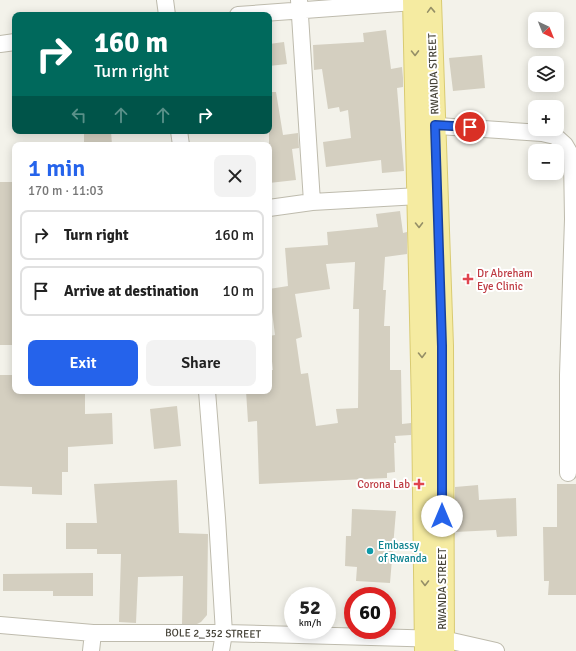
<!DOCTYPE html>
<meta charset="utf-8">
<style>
:root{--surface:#fff;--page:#f2f2f2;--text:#222;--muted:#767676;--line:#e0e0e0;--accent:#2563eb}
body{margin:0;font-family:Signika,sans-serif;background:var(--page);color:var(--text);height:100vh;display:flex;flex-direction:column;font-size:15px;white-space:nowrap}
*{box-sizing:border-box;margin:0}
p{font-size:13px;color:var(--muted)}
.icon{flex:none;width:22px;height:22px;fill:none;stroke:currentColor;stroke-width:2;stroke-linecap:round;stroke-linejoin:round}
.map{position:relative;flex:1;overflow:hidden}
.side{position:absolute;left:12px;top:142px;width:260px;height:252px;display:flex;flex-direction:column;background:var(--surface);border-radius:8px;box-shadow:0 2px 10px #0003}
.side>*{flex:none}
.guide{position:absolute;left:12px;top:12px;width:260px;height:122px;border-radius:8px;box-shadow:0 2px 10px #0003;background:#00695c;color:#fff;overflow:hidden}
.needle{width:26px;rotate:137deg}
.tools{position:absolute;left:528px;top:12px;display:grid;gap:8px}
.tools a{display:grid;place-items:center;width:36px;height:36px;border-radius:8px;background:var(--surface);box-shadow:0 2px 10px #0003;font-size:20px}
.speed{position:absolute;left:284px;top:587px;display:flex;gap:8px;font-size:20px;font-weight:700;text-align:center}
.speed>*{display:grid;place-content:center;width:52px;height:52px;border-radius:50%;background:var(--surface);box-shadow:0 2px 10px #0003;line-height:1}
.speed small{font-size:10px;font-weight:400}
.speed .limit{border:6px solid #d22;background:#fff;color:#111}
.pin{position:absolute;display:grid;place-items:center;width:34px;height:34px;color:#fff;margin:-17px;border:2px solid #fff;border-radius:50%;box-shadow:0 1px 4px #0007}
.me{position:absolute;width:44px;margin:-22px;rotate:0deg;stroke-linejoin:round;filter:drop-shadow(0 0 3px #0008)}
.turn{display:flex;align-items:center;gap:14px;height:84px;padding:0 16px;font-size:18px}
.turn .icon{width:52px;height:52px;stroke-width:2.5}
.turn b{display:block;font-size:28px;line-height:34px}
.lanes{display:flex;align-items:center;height:38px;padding:0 16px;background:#0003;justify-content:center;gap:20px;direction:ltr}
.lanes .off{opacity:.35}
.round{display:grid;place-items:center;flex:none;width:42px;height:42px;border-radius:8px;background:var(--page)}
.overview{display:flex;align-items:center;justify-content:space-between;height:68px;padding:0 16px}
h1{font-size:24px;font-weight:600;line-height:30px;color:var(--accent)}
.cta{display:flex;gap:8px;margin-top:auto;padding:8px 16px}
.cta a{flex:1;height:46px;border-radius:8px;background:var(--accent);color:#fff;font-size:16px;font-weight:600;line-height:46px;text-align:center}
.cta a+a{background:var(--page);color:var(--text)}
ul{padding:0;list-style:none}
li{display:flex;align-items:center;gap:12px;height:50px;margin:0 8px 6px;padding:0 8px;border:2px solid var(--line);border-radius:8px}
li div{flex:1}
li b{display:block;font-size:15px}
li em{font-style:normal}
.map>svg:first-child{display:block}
.building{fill:#d4cfc0;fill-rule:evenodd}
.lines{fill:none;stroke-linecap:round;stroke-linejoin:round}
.street-casing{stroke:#bebbad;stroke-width:18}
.primary-casing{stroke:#d9cb72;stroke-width:24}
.street{stroke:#fff;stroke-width:16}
.primary{stroke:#f5eba1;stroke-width:22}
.oneway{stroke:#958f67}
.route-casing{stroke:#184099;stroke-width:10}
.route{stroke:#2563eb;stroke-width:7}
.health-dot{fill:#e0444e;stroke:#fff;stroke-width:1.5}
.culture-dot{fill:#0f9aa8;stroke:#fff;stroke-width:1.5}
.labels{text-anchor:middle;stroke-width:4;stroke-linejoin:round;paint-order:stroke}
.street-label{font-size:11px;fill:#464338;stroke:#fff}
.health-label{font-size:11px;fill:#be3a42;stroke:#fff;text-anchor:start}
.culture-label{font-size:11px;fill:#0d838f;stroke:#fff;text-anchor:start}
</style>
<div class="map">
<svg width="576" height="651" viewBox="0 0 576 651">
<rect width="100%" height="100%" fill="#f3f2ea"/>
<path class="building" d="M386,30L391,69L402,67L403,78V87L397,88L404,171L382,173L381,160L326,167L323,142L351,138L348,110L340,112L339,107L328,109L322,69L314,70L313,45L364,42L363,33Z
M284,42L287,64L269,66V44Z
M482,55L485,88L453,91L449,58Z
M269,92H276L283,135L298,133L299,148L292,149L296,180L269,183Z
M84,131H111L112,145H84Z
M0,182H15V345H0Z
M400,211L403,233L407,232V254L385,257L383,290H386L384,326H390V370H401L402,424L411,423V435L395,436L396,443H394L395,472L387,473V478L259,484L257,421L248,422L246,391H269V370H273L269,336L275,335L269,289L288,286L285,248L328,245L327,232L378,227L376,214ZM355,262L353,309H359L358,408L336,409L338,423L316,426L308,373L301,374L296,339L302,337L295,294L330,289L326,264Z
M0,375H15V391H85V414L112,413L113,444L68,447V472H62V495L32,494V487L0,486Z
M177,406L181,446L154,449L150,409Z
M177,480L179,533L208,534L207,615L201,622L197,624H182L183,576L138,577L136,623L119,622L121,554H97V549H66V523H97L94,484Z
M557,484H576V595H548L549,581H544L543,527H557Z
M478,485L479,500L516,498L517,536L497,537L496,530L455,532V487Z
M352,509L396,511L390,583L356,581L357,567L345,566L346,536H351Z
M93,573V596H53V591H3V574Z"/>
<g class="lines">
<defs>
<path id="street" d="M165,0L167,15
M299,0L312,202
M238,15L414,2
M0,44L15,42
M423,125L542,133L555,136L565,145L572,157L573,219L568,375H576
M179,131L181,145
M269,208L312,202L419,196
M568,375V473
M207,391L217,518L224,633L221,651
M0,625L93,633H224L443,639L496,651
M91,651L93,633"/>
<path id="primary" d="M414,0L423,409L426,651
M430,0L442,346L443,651"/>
</defs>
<use href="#street" class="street-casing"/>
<use href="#primary" class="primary-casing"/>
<use href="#street" class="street"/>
<use href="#primary" class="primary"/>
</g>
<defs><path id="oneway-chevron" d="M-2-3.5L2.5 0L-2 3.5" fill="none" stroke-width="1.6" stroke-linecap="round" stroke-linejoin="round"/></defs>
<g class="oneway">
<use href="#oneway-chevron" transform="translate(431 10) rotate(-92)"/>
<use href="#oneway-chevron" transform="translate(415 53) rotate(89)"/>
<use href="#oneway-chevron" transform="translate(419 225) rotate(89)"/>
<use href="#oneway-chevron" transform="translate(422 355) rotate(89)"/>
<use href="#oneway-chevron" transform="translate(425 583) rotate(90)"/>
</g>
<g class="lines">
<defs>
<path id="route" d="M442,516V346L435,125L470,127"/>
</defs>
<use href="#route" class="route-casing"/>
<use href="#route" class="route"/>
</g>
<g class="health-dot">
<path d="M466 273h4v4h4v4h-4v4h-4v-4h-4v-4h4z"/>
<path d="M417 478h4v4h4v4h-4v4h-4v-4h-4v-4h4z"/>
</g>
<circle class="culture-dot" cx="370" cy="551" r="4"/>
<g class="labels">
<g class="street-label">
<text transform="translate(433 74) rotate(-92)" y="4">RWANDA STREET</text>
<text transform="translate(442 589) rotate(-90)" y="4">RWANDA STREET</text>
<text transform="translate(213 633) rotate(1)" y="4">BOLE 2_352 STREET</text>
</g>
<g class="health-label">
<text x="477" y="277">Dr Abreham<tspan x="477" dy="13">Eye Clinic</tspan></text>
<text x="410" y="488" text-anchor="end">Corona Lab</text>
</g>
<g class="culture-label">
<text x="378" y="549">Embassy<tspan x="378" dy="13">of Rwanda</tspan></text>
</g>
</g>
</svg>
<div class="tools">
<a><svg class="needle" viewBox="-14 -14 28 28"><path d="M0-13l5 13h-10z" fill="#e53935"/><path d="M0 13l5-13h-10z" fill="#767676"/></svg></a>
<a><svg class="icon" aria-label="layers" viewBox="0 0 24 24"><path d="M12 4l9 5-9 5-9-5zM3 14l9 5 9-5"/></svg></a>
<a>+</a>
<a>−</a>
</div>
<div class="speed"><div>52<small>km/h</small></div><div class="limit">60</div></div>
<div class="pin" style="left:470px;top:127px;background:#d93025"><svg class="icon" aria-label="arrive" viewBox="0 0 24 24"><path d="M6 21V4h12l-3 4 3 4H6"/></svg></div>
<svg class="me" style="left:442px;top:516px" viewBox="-20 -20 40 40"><circle r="19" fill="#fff"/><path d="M0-13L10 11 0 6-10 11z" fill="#2563eb"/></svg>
<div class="guide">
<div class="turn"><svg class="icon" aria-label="right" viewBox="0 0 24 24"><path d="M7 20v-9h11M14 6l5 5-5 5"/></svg><div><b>160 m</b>Turn right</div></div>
<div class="lanes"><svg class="icon off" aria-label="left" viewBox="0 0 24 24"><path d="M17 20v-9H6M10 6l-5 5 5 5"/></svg><svg class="icon off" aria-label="ahead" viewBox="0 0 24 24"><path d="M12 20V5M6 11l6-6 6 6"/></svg><svg class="icon off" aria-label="ahead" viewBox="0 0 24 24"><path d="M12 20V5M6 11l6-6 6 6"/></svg><svg class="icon" aria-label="right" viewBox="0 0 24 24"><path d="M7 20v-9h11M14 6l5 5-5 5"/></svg></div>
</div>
<section class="side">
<div class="overview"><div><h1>1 min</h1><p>170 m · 11:03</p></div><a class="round"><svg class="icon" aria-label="close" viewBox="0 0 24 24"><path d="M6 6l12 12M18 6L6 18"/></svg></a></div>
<ul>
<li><svg class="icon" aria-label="right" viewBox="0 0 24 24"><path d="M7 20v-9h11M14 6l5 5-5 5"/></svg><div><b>Turn right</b></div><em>160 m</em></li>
<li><svg class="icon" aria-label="arrive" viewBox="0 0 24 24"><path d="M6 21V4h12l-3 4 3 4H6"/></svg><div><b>Arrive at destination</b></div><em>10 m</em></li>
</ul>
<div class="cta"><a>Exit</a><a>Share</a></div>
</section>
</div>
